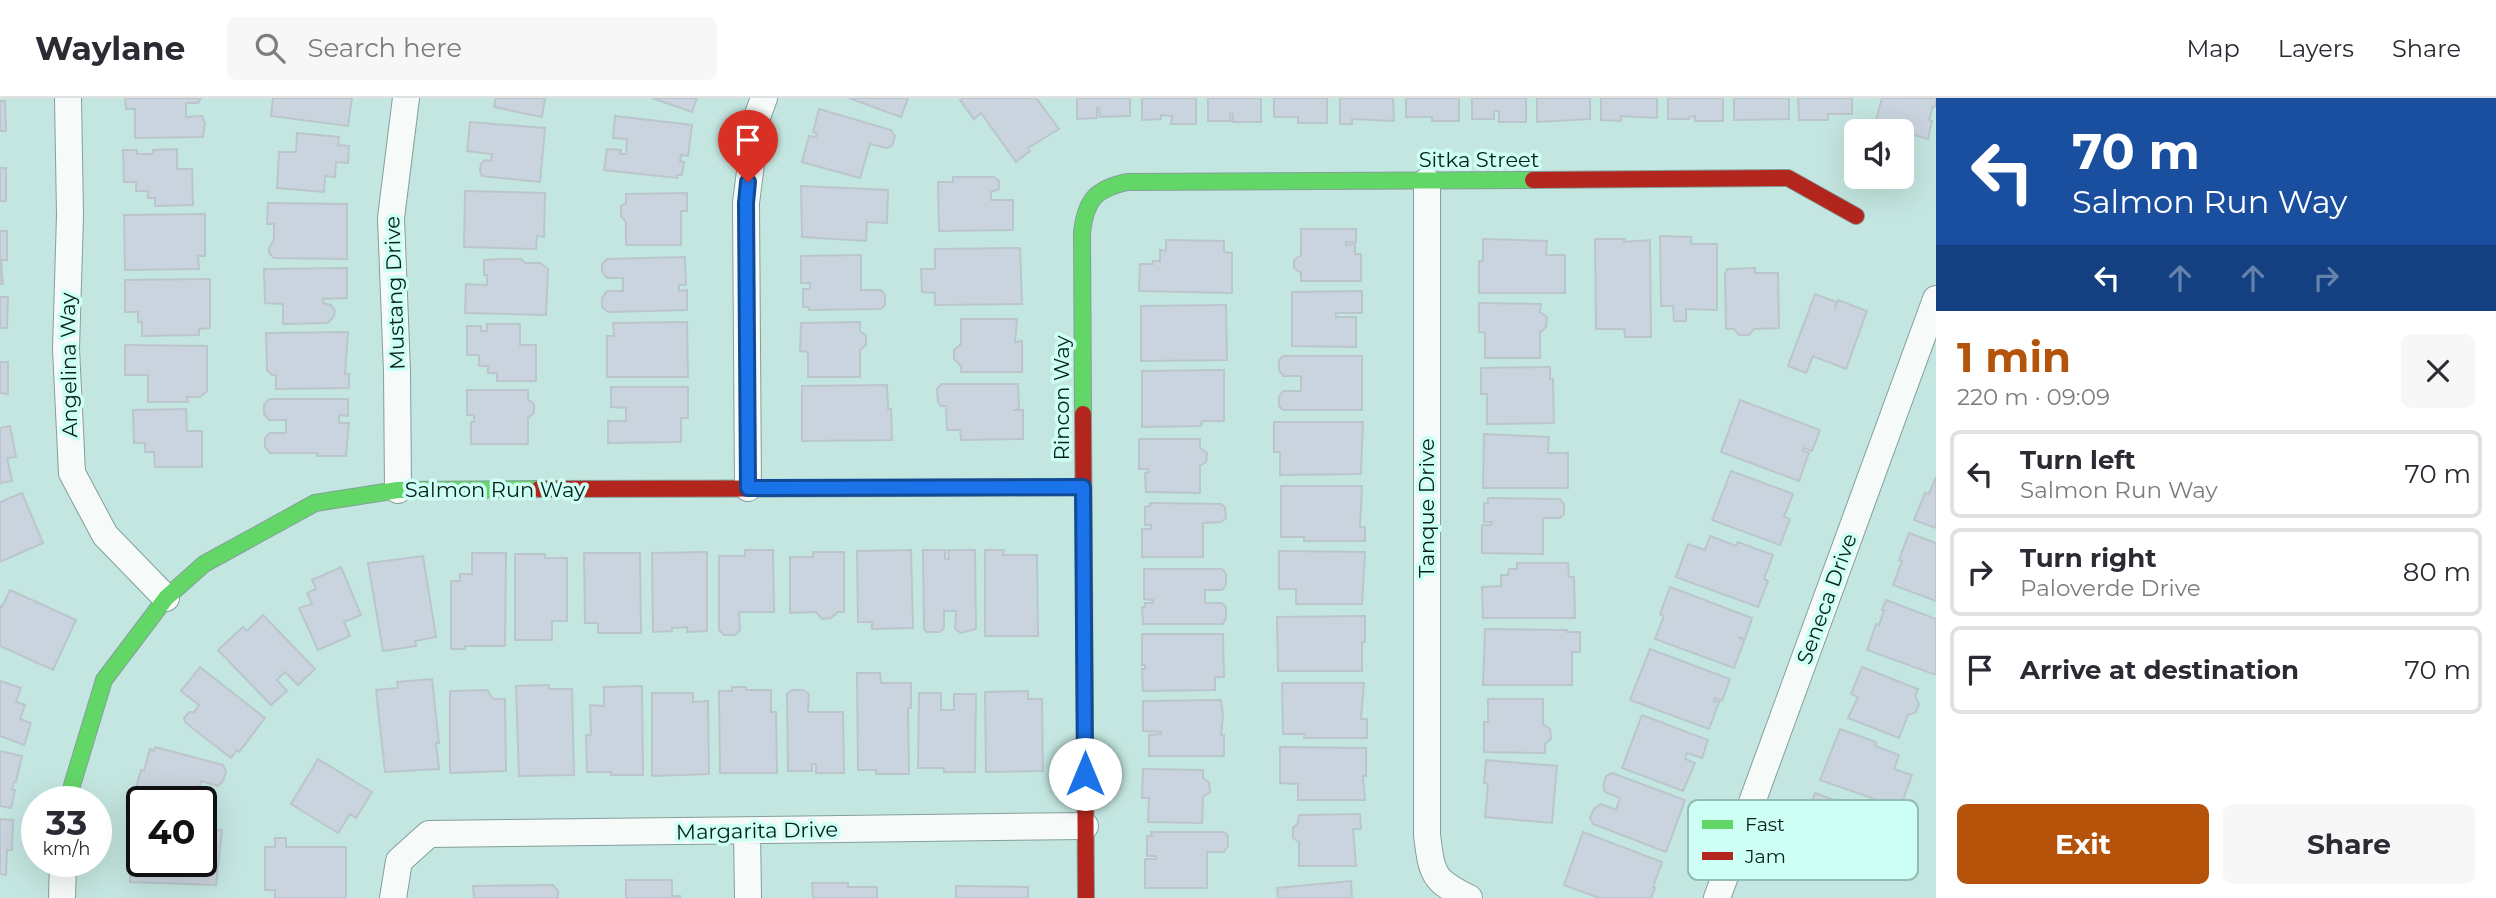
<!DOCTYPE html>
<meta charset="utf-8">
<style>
:root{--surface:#fff;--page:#f7f7f7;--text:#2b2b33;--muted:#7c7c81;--line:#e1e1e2;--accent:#b45309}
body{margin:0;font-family:Montserrat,sans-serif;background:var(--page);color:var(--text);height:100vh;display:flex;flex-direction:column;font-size:26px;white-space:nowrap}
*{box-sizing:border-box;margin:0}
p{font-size:23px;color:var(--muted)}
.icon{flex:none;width:38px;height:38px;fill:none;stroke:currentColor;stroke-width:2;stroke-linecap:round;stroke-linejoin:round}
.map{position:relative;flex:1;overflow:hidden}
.drawer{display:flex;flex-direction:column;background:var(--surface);width:560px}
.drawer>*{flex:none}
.guide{background:#1a4fa0;color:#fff;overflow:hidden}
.tools{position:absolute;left:1844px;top:21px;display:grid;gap:14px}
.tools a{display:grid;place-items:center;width:70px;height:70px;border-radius:10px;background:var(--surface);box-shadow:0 7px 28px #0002;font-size:35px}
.speed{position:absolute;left:21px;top:688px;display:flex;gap:14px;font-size:35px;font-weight:700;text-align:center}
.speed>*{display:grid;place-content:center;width:91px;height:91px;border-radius:50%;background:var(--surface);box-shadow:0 7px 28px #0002;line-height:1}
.speed small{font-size:18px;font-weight:400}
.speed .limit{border:4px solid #111;border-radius:10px;background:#fff;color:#111}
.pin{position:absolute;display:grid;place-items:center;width:60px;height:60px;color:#fff;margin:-72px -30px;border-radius:50% 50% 50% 0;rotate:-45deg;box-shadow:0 0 7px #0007}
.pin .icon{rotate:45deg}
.me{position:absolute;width:77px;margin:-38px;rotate:0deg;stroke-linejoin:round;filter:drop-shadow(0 0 5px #0008)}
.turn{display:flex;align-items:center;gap:24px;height:147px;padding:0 21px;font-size:32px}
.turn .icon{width:91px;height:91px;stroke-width:2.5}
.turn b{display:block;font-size:49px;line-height:60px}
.lanes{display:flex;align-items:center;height:66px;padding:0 21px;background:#0003;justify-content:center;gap:35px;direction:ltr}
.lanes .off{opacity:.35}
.round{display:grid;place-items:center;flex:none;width:74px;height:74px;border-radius:10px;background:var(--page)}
.summary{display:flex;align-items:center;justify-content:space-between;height:119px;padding:0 21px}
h1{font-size:42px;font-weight:700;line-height:52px;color:var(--accent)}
.action{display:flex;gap:14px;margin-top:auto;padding:14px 21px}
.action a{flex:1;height:80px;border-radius:10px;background:var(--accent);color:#fff;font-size:28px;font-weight:700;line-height:80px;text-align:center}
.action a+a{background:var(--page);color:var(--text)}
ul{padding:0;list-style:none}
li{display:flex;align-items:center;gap:21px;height:88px;margin:0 14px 10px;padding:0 7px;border:4px solid var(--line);border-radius:10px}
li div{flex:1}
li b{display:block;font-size:26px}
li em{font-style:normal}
header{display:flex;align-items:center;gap:42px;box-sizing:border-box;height:98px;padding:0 35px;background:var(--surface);border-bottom:2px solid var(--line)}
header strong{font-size:33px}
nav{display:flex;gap:38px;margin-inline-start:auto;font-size:24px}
.search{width:490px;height:63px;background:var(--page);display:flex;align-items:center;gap:18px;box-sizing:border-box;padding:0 24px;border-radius:10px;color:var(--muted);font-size:26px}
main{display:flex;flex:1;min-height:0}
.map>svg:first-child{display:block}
.building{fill:#cad4de;stroke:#bac6cb;stroke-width:2}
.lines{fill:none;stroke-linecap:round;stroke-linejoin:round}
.street-casing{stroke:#849f9b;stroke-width:28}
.fast-casing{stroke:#849f9b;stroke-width:18}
.jam-casing{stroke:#849f9b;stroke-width:18}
.street{stroke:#f6fbfa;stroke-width:26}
.fast{stroke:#63d668;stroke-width:16}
.jam{stroke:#b3261e;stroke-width:16}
.route-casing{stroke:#114b97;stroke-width:18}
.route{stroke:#1a73e8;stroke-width:12}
.labels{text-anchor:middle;stroke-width:7;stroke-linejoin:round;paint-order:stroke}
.street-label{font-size:21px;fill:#08211d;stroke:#cefff5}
.key{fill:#cefff5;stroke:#93bcb4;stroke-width:2}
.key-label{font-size:19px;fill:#08211d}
</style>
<header>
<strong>Waylane</strong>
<div class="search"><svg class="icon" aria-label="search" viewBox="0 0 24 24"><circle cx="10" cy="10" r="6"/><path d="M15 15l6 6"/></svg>Search here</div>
<nav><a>Map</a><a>Layers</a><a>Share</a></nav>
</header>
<main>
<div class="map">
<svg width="1936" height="800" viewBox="0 0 1936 800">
<rect width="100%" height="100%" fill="#c4e6e0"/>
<path class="building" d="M125,0H201L198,5H186V19L202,18L205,25L203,39L135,40V11H126Z
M273,0H352L348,28L271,18Z
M496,0H545L542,19L494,9Z
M652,0H697L692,14Z
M849,0H908L901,19Z
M964,0H1036L1059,31L1028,50L1030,53L1016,64L981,15L974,21L960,2Z
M1077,0H1130V18L1100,19L1099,10H1097V20L1077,21Z
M1142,0H1196V26H1171L1172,18L1161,17V21L1142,22Z
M1208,0H1261V24H1233V16L1230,15L1231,23H1208Z
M1274,0H1327V25H1298V19H1274Z
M1340,0H1393L1394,23L1352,21V26H1340Z
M1406,0H1459V23H1432V19H1406Z
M1472,0H1526V24H1499V13H1494V21H1472Z
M1537,0H1590V21L1537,24Z
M1601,0H1657V20L1621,18V23L1601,22Z
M1668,0H1723V23H1695V18L1689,19V21H1668Z
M1734,0H1789V21L1734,22Z
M1798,0H1852V16H1828V22H1799Z
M1882,0H1936V9L1933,8L1929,22L1932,23L1928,41L1875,26Z
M0,3H5L6,33H0Z
M819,11L891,32L895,38L892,48L886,50L870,46L860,80L802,64L809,38L816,39L817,35L813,34Z
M615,18L692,27L688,58L681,57L680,63L684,64L682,77H677V80L604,72L607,51L621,52L620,56H626L627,41L613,40Z
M470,24L545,30L540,84L482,78L480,73L481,66L485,62L491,63L492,56L467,53Z
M297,35L339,39L338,47L349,48L348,65L336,64L335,79L325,78L324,94L277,90L279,54H296Z
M177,51V71H192L193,107L155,108V100H148V93H136V84H124L123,52H137V56H153V52Z
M0,70H6V103H0Z
M953,79H994L999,83V91L991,94V102H1013V132L939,133L938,84H953Z
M801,88L888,92L887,125L867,124L866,143L802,139Z
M465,93L545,95L544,139L537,138L536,151L464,149Z
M687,95V113H681V147H626V124L621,118V108L626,105V96Z
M268,105L347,106V161L274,160L269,155V150L274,142V126H267Z
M205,116V158H198L199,171L125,172L124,117Z
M1301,131H1356V144H1346V147L1355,146V156H1361V183H1301V175L1294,170V162L1301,157Z
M0,133H7V162H1L3,186H0Z
M1660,138L1691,139V146H1717V212L1686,211V223H1674L1673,208H1661Z
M1483,141L1547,143L1546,157H1565V195H1479V163H1483Z
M1595,141H1625L1624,144L1650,142L1651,239H1625L1624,231H1596Z
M1166,142L1224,143V154L1232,155V195L1139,193L1140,166H1153V163H1160V152L1166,153Z
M1020,150L1022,206L935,207V195L922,194L921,171H935V151Z
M861,157V192H881L885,197V207L881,211L809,212V209H803V191H810V185H801V158Z
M685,159L686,187H679V193L687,192V212L608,214L602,209V200L607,193H623V180H607L602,173V166L607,161Z
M501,161H521L525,165H540L548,171L546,217L465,215L466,186L487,187V177H484V162Z
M347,170V200L323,201V205L331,207L335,213L334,218L328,225L283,226V206L265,205L264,171Z
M1755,170V175H1778L1779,230L1754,231L1749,237H1739L1734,231H1726L1725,176L1727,171Z
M210,181V230L199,231V237L142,238V224H138V214H125V182Z
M1362,193V215H1336V219H1356V249L1292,248V194Z
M1815,196L1836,204L1835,212L1838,202L1867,213L1846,271L1813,258L1806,275L1788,268Z
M0,199H8L7,230H0Z
M1479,205L1541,206L1540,214L1547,219L1546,229L1540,235V260H1485V235L1479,234Z
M1226,207L1227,262L1141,263V208Z
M961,221H1017L1015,244L1022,243V274H961V268L954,261V252L961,246Z
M687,224L688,279H607V238H614L613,225Z
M860,224V233L866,238V247L860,252V279H808V254L800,253L801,225Z
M487,226H520V247H536V283H497V275H488V268H479V257H467V228H481V233H487Z
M348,234L345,276H349V290L276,291V277H272L267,272L266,235Z
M125,247L207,248V293L200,299H187L188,304H148V277H125Z
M1283,258H1362V312H1283L1279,308V299L1283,293H1301V278H1283L1279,272V262Z
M0,264H8V296L0,295Z
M1550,269V281H1553L1554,325L1487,326V296H1481V270Z
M1224,272V323H1202L1201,328L1142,329V273Z
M941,286H1018L1019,311L1013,312H1023V341L961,342L960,332H947L946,308H941L938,304L937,291Z
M887,287L888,311H891L892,342L802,343V288Z
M611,289H688V320H681V344L608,345V323H626V310L611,309Z
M467,292H528V301L534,306V315L528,320V346H471V324H474V317H467Z
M269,301H348V318L339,317V325H349L346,358H317V355H270L265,349V340L270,335H286V322H269L264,316V307Z
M1740,302L1820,332L1812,353L1804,350L1803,353L1809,355L1799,383L1721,354Z
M186,311L187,333H202V369H155L154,354H145V345H134L133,312Z
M1274,324H1363L1361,376L1280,377V354H1274Z
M10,328L16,359L7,360L12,383L0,385V330Z
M1484,336L1549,339L1548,355H1568V390H1483Z
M1139,341H1200V350L1207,355L1206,364L1200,368V395L1146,394L1145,375L1149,374L1148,371H1139Z
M1731,373L1793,396L1784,419L1790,421L1780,447L1712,422Z
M1936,379V430L1914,422L1925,395L1929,396Z
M1281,388H1362L1360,429H1365V443H1304V439H1281Z
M22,395L43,445L0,464V404Z
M1488,400L1560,401L1564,406V416L1560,420H1543V456L1482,455V427H1491L1492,424H1484V405H1488Z
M1150,405L1221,406L1225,409L1226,420L1221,424L1203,425V459H1142V431H1151V427H1145V409L1150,408Z
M1909,435L1936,445V503L1893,487L1902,463L1899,462Z
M1710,438L1736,448L1738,444L1773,457L1764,481L1768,483L1758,509L1676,479L1688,446L1705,452Z
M745,452H773L774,514H739L740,532L735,537H724L719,532V458H745Z
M911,452L913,530L872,531V524H858L857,453Z
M923,452H945V461H949L948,452H975L976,531L961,535L955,531L956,513H944V530L940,534H927L924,531Z
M985,452H1004L1003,457H1037L1038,538H985Z
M1279,453L1365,454L1362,506H1296V491H1279Z
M707,454V533L687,534V529L672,530V533L653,534L652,455Z
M813,454H844V514H838L831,520L822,521L816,514L790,515V459H813Z
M472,455H506L505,548H465V551H451V483H460V476H472Z
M584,455H640L641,535H598V525H585Z
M515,456H545V460H567V523H552V542H515Z
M423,458L436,539L415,543L416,548L383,553L368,465Z
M1517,465H1568L1569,479H1574L1575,520H1483L1482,489L1501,488V477H1508L1509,471H1517Z
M341,469L361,517L344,524L350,538L318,552L299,510L312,506L307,495L316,491L312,482Z
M1144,471H1222L1226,476V487L1222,492H1205V505H1222L1226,509V520L1223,526H1143L1142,509H1145V505H1153V502L1144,501Z
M1670,489L1752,520L1745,541L1738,539L1744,543L1734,570L1655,541L1664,518L1660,516Z
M10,492L76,522L53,572L0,548V507L2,509Z
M1886,502L1936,521V577L1867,552L1876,526L1879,527L1884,512H1882Z
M263,517L315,571L298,587L285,574L277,582L287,593L271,607L218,552L243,529L247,533Z
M1365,518V544H1362V573H1278L1277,519Z
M1485,531L1567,532V534H1580V554H1572V587H1483Z
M1142,536H1223L1224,579H1215V592L1143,593L1142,571H1145V567H1142Z
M1650,551L1730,581L1722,603L1715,600L1714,603L1719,604L1709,631L1630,602Z
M200,569L265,620L239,654L237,652L231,660L186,625L184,620L189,614H194L199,607L181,593Z
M1862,569L1918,591L1915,598L1919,606L1916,614L1908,617L1899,640L1848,620L1858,599L1851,596Z
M857,575H880L881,585H911V610H908L909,676H876V672H858Z
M432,581L439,645H436L439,671L385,674L376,592L398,590L397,584Z
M0,583L21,590L16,604L25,607L20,621L31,625L24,647L0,638Z
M1282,585H1364L1361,621H1367V640H1304L1305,636H1283Z
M549,587V591H572L574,677L519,678L516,588Z
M642,588L643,677H611V674H587L586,637H591L590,607L604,608V589Z
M732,589H746V592H771V614H776L777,675H720L719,593H732Z
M487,592L493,601H505L506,673L450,675V593Z
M792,592H803L809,596L808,614H843L844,675H816V666H812V673H788L787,596Z
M1028,593V601H1042L1043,673L986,674L985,594Z
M652,595H693V604L708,603L709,676L652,678Z
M919,595H941V612H954V596H976L975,674H944V670H918Z
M1488,601H1543V626L1550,631L1551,641L1545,646V655L1484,654V624H1488Z
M1221,602L1223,618L1221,637H1224V658H1149V637L1161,636V634L1143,633V603Z
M1642,617L1708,642L1702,660L1687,655L1685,661L1695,665L1683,693L1622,670Z
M1840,631L1876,644L1875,648L1899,657L1894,671L1912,677L1900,710L1820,682Z
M155,649L223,667L226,673L223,683L218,688L201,683L196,704H143L133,701L141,672L144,673L150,651L154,653Z
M1280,649L1366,650V678H1363L1365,702H1298V686L1280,685Z
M0,653L22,658L16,684H14L12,692H15L11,710L0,708Z
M318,661L372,694L356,720L350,716L338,735L291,706Z
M1486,662L1557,668L1552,725L1485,719L1488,686L1484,685Z
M1143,671L1203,672V680L1209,684L1210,694L1203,699L1202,725L1148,724L1149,700H1142Z
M1612,675L1685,702L1666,754L1593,726L1590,720L1594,711L1601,706L1616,712L1620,700L1605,694L1603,688L1606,678Z
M1815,695L1893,724L1886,745L1890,747L1880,777L1796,745Z
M1360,716L1361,731H1353L1356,768H1299V744L1293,740V730L1298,725L1299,717Z
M0,721L13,722L12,752H7L6,777L0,776Z
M132,728H142V763H201V731L222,732L216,787L130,784Z
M1151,734H1224L1228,738V748L1224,754H1207V790H1145V761H1156V758H1147V738H1152Z
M1583,734L1662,764L1653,789L1655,790L1651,800H1599L1564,787Z
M275,740H286V749H346V800H275V792H265V749H275Z
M626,782H672V798H680V800H626Z
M1351,783L1352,800H1278L1277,790Z
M812,785H848V789H877V800H813Z
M553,787L558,793V800H474L473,788Z
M956,788L1028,789V800H956Z"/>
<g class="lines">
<defs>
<path id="street" d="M68,0L70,117L66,251L72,375L105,437L166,500
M1427,83V737C1432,776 1432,782 1469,800
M748,390L746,105L757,19L764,0
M398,392L397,274L391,120L406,0
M747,733L748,800
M62,800L63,763
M393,800L399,763L429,736L1085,728
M1717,800L1936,201"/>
<path id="fast" d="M1083,316L1082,134C1086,102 1095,91 1127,84L1533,82
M905,390L1083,389
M67,704L104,582L166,500L204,466L315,405L398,392L539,391"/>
<path id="jam" d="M1533,82L1788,80L1856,118
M1083,316L1086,800
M539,391L905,390"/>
</defs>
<use href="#street" class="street-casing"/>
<use href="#fast" class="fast-casing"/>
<use href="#jam" class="jam-casing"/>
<use href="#street" class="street"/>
<use href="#fast" class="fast"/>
<use href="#jam" class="jam"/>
</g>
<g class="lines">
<defs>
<path id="route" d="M748,84L746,105L748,390L1083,389L1085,676"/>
</defs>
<use href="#route" class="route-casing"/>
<use href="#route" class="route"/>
</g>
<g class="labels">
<g class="street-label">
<text x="1479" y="69">Sitka Street</text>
<text transform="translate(395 195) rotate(-92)" y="7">Mustang Drive</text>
<text transform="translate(69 267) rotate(-91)" y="7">Angelina Way</text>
<text transform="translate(1062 300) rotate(-90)" y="7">Rincon Way</text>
<text x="495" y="399">Salmon Run Way</text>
<text transform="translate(1427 410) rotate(-90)" y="7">Tanque Drive</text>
<text transform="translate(1827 501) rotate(-70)" y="7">Seneca Drive</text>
<text transform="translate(757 733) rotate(-1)" y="7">Margarita Drive</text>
</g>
</g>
<rect x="1688" y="702" width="230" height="80" rx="10" class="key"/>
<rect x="1702" y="722" width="31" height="9" fill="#63d668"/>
<rect x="1702" y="754" width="31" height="8" fill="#b3261e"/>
<g class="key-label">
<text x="1745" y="733">Fast</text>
<text x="1745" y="765">Jam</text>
</g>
</svg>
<div class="tools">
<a><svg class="icon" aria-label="sound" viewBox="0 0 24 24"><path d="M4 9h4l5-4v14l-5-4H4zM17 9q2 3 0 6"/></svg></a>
</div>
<div class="speed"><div>33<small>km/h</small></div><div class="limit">40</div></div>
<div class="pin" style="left:748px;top:84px;background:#d93025"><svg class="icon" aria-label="arrive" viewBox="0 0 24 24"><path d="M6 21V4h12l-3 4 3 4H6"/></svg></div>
<svg class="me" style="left:1085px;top:676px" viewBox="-20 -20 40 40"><circle r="19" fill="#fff"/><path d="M0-13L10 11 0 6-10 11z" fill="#1a73e8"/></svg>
</div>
<section class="drawer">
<div class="guide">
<div class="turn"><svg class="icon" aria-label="left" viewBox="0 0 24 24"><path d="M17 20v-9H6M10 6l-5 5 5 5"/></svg><div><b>70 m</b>Salmon Run Way</div></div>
<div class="lanes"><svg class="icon" aria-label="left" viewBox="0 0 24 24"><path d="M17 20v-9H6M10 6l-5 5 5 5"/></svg><svg class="icon off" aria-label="ahead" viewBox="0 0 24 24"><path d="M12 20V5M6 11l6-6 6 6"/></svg><svg class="icon off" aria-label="ahead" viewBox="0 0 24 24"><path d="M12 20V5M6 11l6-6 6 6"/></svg><svg class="icon off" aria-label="right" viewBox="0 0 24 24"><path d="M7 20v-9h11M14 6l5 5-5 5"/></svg></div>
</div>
<div class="summary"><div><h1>1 min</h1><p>220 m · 09:09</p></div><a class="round"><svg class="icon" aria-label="close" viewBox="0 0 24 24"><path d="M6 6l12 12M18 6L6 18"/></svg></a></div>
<ul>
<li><svg class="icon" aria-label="left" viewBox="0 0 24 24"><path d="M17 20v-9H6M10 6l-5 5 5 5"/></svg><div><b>Turn left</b><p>Salmon Run Way</p></div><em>70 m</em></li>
<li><svg class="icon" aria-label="right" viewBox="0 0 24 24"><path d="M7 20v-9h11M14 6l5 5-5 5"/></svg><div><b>Turn right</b><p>Paloverde Drive</p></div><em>80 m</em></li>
<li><svg class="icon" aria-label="arrive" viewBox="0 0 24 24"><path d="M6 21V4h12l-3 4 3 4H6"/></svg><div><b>Arrive at destination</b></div><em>70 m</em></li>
</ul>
<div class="action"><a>Exit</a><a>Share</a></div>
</section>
</main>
